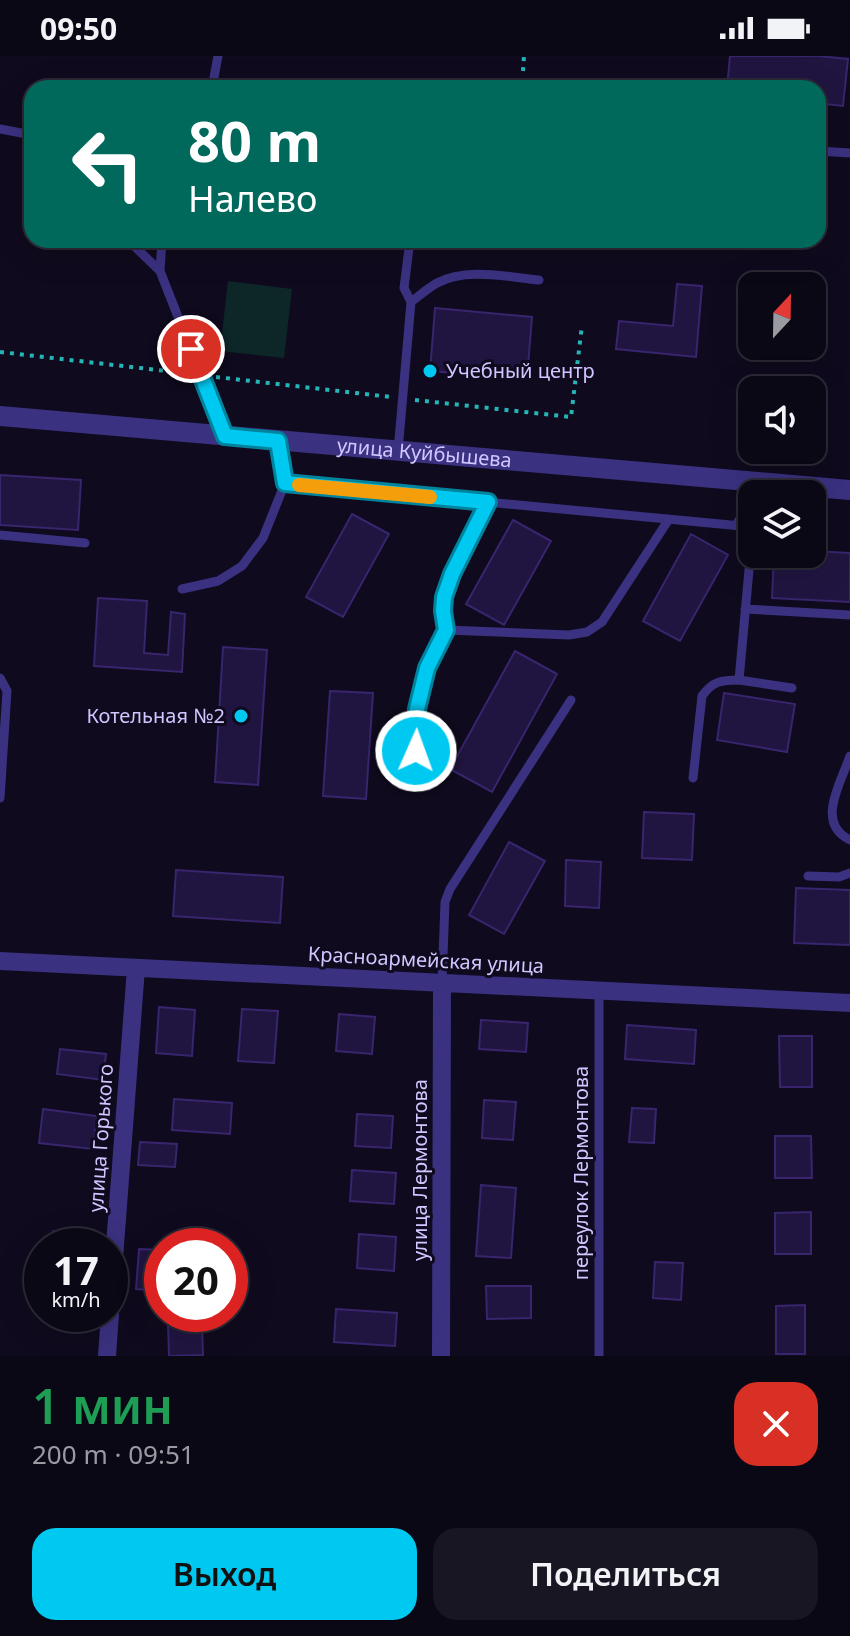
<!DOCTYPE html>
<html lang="ru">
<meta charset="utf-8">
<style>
:root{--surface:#0b0816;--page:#191623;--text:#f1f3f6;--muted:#9a9aa1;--line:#2b2935;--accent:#00c9f1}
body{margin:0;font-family:"Noto Sans",sans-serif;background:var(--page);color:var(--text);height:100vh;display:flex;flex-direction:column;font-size:30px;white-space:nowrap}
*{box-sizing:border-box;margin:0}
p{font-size:26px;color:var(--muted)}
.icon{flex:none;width:44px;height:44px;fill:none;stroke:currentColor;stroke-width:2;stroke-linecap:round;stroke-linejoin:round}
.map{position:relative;height:1300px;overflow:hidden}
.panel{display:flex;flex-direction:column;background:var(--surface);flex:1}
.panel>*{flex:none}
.top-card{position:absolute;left:24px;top:24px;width:802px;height:168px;border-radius:24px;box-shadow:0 8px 32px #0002,0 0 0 2px var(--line);background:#00695c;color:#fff;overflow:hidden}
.needle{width:52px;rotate:22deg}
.fabs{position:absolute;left:738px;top:216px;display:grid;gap:16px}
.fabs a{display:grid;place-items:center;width:88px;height:88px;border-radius:16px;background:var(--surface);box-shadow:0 8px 32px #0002,0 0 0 2px var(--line);font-size:40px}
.speed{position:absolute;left:24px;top:1172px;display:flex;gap:16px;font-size:40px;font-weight:700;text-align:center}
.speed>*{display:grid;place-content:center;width:104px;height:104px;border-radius:50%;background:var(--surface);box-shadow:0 8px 32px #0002,0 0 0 2px var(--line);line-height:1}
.speed small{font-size:20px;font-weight:400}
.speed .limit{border:12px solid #d22;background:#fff;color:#111}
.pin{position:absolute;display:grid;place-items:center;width:68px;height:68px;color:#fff;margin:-34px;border:4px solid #fff;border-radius:50%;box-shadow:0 2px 8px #0007}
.me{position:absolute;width:88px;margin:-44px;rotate:2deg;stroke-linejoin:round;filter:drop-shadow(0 0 6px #0008)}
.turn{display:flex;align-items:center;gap:28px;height:168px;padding:0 32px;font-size:36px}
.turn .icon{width:104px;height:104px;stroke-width:2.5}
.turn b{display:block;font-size:56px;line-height:68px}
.round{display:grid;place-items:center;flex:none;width:84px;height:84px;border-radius:24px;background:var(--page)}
.summary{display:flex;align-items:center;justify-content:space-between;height:136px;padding:0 32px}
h1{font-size:48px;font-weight:600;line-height:60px;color:#1e9e55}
.action{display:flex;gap:16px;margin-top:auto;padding:16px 32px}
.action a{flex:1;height:92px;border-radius:24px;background:var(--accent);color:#111;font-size:32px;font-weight:600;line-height:92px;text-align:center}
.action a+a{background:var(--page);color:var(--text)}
.status{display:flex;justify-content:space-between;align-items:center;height:56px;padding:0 40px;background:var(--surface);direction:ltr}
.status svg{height:22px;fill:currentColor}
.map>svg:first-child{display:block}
.green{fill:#0d2728}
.building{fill:#201540;stroke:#38256e;stroke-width:2}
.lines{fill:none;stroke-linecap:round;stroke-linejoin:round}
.path{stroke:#24b5b6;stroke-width:4;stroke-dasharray:4 6;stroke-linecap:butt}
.service{stroke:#3a3180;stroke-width:9}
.minor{stroke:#3a3180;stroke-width:18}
.tertiary{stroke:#3a3180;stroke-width:20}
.route-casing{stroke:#00839d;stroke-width:20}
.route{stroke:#00c9f1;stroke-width:14}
.slow{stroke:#f59e0b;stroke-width:14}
.poi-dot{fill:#00c9f1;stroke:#0f0a1d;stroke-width:3}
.labels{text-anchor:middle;stroke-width:6;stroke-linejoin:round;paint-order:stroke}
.poi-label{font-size:20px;fill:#d1c6ff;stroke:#0f0a1d;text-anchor:start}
.street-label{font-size:20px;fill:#d1c6ff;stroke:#0f0a1d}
</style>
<div class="status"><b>09:50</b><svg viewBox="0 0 49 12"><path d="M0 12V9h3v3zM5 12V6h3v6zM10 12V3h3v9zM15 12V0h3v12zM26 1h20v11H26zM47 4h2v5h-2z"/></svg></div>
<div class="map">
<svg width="850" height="1300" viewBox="0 0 850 1300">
<rect width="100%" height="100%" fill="#0f0a1d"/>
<path class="green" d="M228,225L292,233L284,302L220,295Z"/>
<path class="building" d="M730,0H818L848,3L843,50L818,47V32H727Z
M677,228L702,230L696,301L616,293L619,265L673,270Z
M435,252L532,261L527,323L430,315Z
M0,419L81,424L78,474L0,469Z
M352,458L389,478L343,561L306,541Z
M513,464L551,485L504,569L466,548Z
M691,478L728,499L680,585L643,565Z
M812,495L850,497V546L772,542L774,498H812Z
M98,542L147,545L144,597L168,599L171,556L185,558L182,616L94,610Z
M223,591L267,594L258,729L215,726Z
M515,595L557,618L492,736L450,713Z
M330,635L373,637L366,743L323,740Z
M724,637L795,648L787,696L717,684Z
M644,756L694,758L692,804L642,802Z
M509,786L545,805L504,878L469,859Z
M566,804L601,806L599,852L565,850Z
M176,814L283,821L280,867L173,860Z
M796,832L850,834V889L794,887Z
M159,951L195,954L192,1000L156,997Z
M242,953L278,955L274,1007L238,1005Z
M339,958L375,961L372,998L336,995Z
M481,964L528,967L526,996L479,993Z
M627,969L696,974L694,1008L625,1003Z
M779,980H812V1031H780Z
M60,993L106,998L103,1024L57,1018Z
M174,1043L232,1047L230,1078L172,1074Z
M484,1044L516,1046L513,1084L482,1082Z
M632,1052L656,1053L654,1087L629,1086Z
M43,1053L97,1060L93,1093L39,1087Z
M357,1058L393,1060L391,1092L355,1090Z
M775,1080H811L812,1122H775Z
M140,1086L177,1088L175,1111L138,1109Z
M352,1114L396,1117L394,1148L350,1145Z
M481,1129L516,1132L511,1202L476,1200Z
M811,1156V1198H775V1157Z
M53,1175L90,1179L88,1190H51Z
M359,1178L396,1181L394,1215L357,1212Z
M139,1193L162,1194V1235L136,1233Z
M655,1206L683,1207L681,1244L653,1242Z
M486,1230H531V1262L487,1263Z
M805,1249V1298H776V1250Z
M336,1253L397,1257L395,1290L334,1286Z
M50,1258H76L75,1272L48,1268Z
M202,1266L203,1299L169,1300L168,1267Z"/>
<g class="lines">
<path class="path" d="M523,15L524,0
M0,296L184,317
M216,321L391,341
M415,344L571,361L582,269"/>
<path class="service" d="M212,32L218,0
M0,73L32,79
M818,95L850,97
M128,184L160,215
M162,184L160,215L225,380
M411,246C419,240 428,232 437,227C466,211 507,221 539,224
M398,395L411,246L404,232L410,184
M285,427L752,471
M736,469L752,443
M0,479L85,487
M752,481L739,624L792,632
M182,533L218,525L242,510L263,482L285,427L278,385
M745,553L850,559
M446,574L569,579L587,576L602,566L669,463
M0,622L7,635L0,742
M416,695L417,653L427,612L446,574L443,555L444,541L452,518L488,446
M850,700C841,727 815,767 850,784
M693,722L702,640C713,625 721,624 739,624
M808,820L839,821L850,817
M442,927L445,846L450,833L571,644
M599,935V1300"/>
<path class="minor" d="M0,905L850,947
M110,1255L136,912
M107,1300L110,1258
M441,1300L442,927"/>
<path class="tertiary" id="s1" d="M0,360L850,434"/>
</g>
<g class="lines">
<defs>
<path id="route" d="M191,293L225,380L278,385L285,427L488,446L452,518L444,541L443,555L446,574L427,612L417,653L416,695"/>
</defs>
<use href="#route" class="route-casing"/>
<use href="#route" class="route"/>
<path class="slow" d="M299,429L430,441"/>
</g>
<g class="poi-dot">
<circle cx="430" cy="315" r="8"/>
<circle cx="241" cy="660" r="8"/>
</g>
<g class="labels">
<g class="poi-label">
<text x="446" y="322">Учебный центр</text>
<text x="225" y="667" text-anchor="end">Котельная №2</text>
</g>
<g class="street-label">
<text dy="7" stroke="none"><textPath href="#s1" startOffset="426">улица Куйбышева</textPath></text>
<text transform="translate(426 904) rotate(3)" y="7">Красноармейская улица</text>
<text transform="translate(101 1082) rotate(-86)" y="7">улица Горького</text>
<text transform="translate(420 1114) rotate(-90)" y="7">улица Лермонтова</text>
<text transform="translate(581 1117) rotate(-90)" y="7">переулок Лермонтова</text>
</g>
</g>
</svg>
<div class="fabs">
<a><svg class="needle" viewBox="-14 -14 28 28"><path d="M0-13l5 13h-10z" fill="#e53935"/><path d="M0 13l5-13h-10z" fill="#9a9aa1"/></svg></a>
<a><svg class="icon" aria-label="sound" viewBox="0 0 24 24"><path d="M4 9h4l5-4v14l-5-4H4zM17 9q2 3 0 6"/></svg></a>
<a><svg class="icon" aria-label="layers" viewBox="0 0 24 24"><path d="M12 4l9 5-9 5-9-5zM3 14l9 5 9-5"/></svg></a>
</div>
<div class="speed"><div>17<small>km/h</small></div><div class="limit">20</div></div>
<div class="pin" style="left:191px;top:293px;background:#d93025"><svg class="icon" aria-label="arrive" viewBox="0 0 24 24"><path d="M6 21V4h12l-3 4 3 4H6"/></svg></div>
<svg class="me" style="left:416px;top:695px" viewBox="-20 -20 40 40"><circle r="17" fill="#00c9f1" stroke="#fff" stroke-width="3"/><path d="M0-11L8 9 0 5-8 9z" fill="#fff"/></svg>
<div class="top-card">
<div class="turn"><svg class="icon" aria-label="left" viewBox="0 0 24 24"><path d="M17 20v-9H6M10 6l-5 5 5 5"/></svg><div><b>80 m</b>Налево</div></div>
</div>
</div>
<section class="panel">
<div class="summary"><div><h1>1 мин</h1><p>200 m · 09:51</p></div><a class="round" style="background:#d93025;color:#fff"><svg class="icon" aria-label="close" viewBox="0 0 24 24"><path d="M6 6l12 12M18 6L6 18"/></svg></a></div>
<div class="action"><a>Выход</a><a>Поделиться</a></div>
</section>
